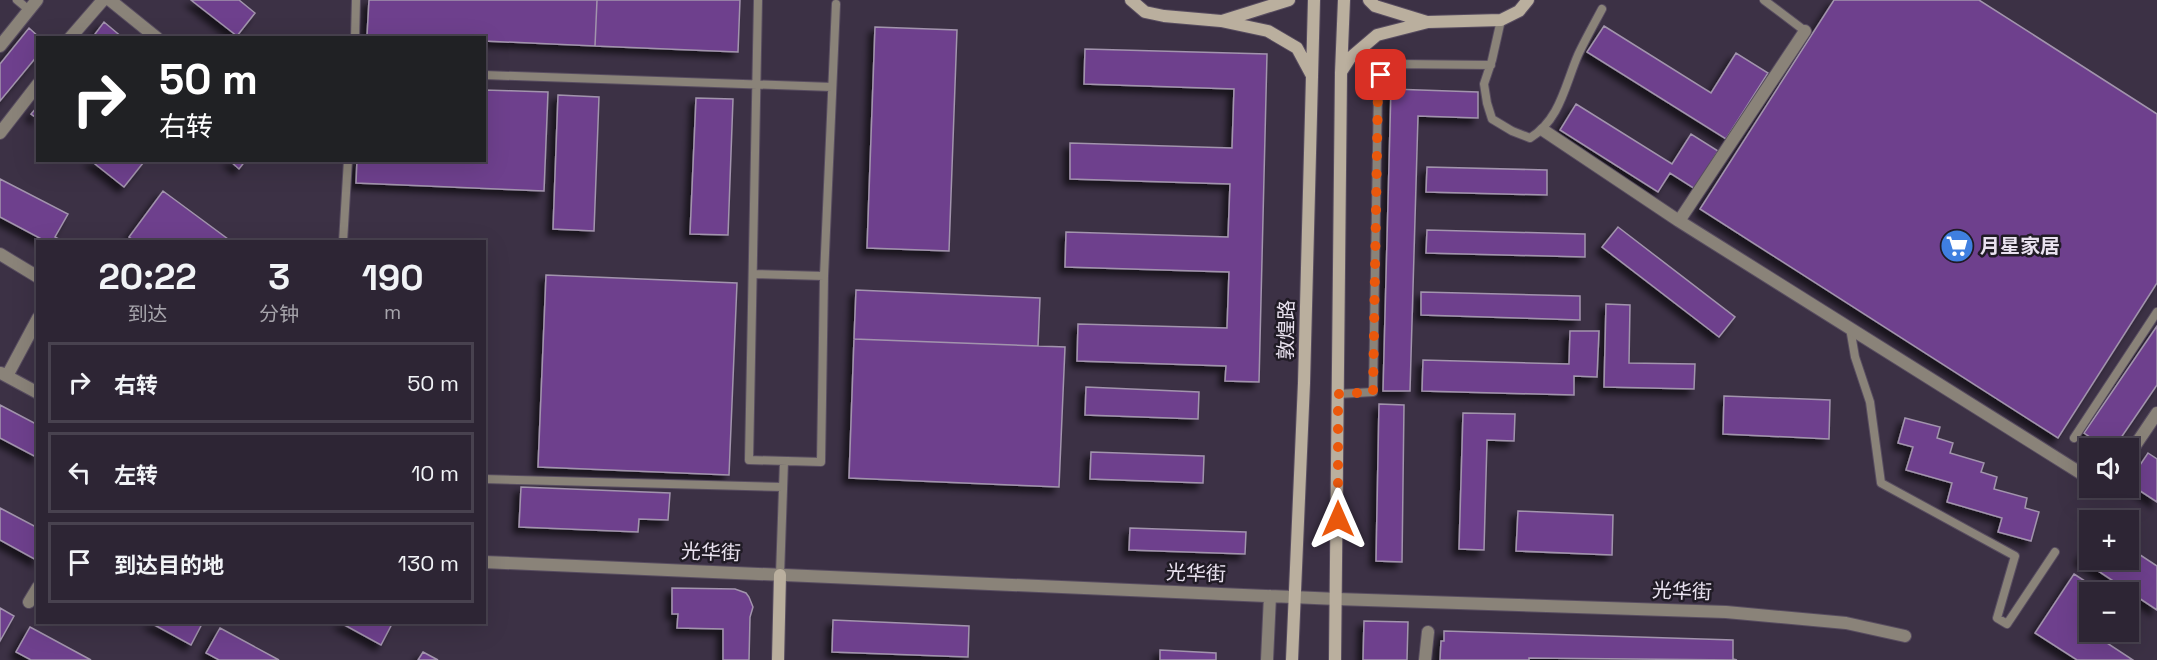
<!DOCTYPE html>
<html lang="zh">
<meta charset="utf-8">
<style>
:root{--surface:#2d2534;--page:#393140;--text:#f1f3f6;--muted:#a7a5ac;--line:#48424f}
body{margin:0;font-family:"Space Grotesk","Noto Sans SC",sans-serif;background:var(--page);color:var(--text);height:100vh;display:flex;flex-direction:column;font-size:22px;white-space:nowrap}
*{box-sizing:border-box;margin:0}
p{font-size:20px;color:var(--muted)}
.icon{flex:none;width:33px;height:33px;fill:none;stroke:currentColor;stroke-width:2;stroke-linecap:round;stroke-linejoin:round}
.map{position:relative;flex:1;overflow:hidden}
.drawer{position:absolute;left:36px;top:240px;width:450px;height:384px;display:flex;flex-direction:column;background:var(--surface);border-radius:0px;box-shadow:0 6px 24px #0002,0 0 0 2px var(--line)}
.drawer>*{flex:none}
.top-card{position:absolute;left:36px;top:36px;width:450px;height:126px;border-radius:0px;box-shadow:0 6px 24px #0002,0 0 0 2px var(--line);background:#202124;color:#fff;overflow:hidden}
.buttons{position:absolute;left:2079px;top:438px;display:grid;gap:12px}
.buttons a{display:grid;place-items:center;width:60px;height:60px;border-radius:0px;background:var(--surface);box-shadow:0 6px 24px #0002,0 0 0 2px var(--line);font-size:30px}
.pin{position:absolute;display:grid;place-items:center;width:51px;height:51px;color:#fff;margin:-26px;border-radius:12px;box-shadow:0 3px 9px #0006}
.me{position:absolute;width:66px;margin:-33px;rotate:0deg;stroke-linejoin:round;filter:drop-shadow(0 0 4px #0008)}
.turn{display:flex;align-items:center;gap:21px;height:126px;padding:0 24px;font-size:27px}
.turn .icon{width:78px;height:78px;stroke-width:2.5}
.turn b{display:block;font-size:42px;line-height:51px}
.eta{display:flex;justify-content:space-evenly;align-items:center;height:102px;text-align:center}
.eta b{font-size:36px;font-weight:700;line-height:42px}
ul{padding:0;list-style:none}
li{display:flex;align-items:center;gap:18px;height:81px;margin:0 12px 9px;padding:0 12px;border:3px solid var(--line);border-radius:0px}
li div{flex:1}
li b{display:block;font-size:22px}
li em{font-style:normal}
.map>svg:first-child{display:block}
.building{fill:#6e408d;stroke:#a294ad;stroke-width:1.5;filter:url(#shadow)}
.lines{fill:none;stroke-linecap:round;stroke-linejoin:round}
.lane-casing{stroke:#584d60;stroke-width:10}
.street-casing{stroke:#584d60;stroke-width:14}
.secondary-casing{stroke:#584d60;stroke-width:14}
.lane{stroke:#8a8379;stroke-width:8}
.street{stroke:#8a8379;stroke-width:12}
.secondary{stroke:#baaf9e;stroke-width:12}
.route{stroke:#ea580c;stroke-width:10;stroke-dasharray:0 18}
.labels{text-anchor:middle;stroke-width:5;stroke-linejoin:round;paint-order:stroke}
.poi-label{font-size:20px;font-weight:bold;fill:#e9e2ef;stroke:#201b25;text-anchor:start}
.street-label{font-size:20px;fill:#e9e2ef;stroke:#201b25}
</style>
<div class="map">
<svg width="2157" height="660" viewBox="0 0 2157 660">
<defs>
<filter id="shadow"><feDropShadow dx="-5.5" dy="5.5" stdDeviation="3" flood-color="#0009"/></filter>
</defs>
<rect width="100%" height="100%" fill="#3c3145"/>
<path class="building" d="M191,0H239L255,13L237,36Z
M369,0H597L595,46L484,41V38L367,36Z
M597,0H740L738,52L595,46Z
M1834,0H1979L2157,114V283L2058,438L1700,209Z
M104,22L123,38H92Z
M1604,26L1711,93L1736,53L1768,73L1726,139L1587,52Z
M875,27L957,30L949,251L867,248Z
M29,28L40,38H38V55L0,101V64Z
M1085,49L1267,54L1259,382L1225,381L1226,366L1077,361L1078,324L1227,328L1229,272L1065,267L1066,232L1228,237L1230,184L1070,179V143L1232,148L1234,89L1084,84Z
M1391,89L1478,92V118L1418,116L1410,391H1383Z
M484,90L548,92L544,191L356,183L357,160H484Z
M558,95L599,97L594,231L553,229Z
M696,98L733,99L728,235L690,234Z
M1576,104L1672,164L1691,134L1718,151L1695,189L1670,173L1658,192L1560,130Z
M38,106V119L31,114Z
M90,160H140L143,163L124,187Z
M229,160H246L239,169Z
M1427,167L1547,170V195L1426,192Z
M0,179L68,214L55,237L64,242H47L0,217Z
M163,191L232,242H136L129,237Z
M1618,227L1735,317L1719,337L1602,247Z
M1427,230L1585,234V257L1426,253Z
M546,275L737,283L729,475L538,467Z
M856,290L1040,298L1038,346L854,339Z
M1421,292L1580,296V320L1421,315Z
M1606,304L1630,305L1629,363L1695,364L1694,389L1604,387Z
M2157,326V385L2114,448H2106L2084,433Z
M1570,331H1599L1597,377L1574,376V395L1422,391L1423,360L1569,364Z
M854,339L1065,347L1059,487L849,478Z
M1086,387L1199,392L1198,419L1085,415Z
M1724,396L1830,400L1829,439L1723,434Z
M1379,404L1404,405L1402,562L1376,561Z
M0,405L38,425V458L0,438Z
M1463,413L1515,414L1514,441L1487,440L1484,550L1459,549Z
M1905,418L1940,427L1937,438L1953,443L1950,453L1984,463L1981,472L1997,477L1994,489L2027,498L2025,508L2039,512L2031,541L1998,532L2002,518L1947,502L1952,483L1906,470L1913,447L1898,443Z
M1091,452L1204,456L1203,483L1090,479Z
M2148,453L2157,459V502L2128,483Z
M521,487L670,493L668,520L639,519L638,532L519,527Z
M0,508L38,528V561L0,540Z
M1518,511L1613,515L1612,555L1516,551Z
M1130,528L1246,532L1245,554L1129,550Z
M2090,544V560H2128V547L2157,566V610L2080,559Z
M2074,574L2102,592H2090V614L2081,626L2133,660H2077L2035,633Z
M672,588L735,589L746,593L749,597L753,607L750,617L749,660H723V629L677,628L678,614H672Z
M0,608L14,616L0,641Z
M833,620L969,626L968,657L832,652Z
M1364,621L1408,622L1407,660H1363Z
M149,622H203L191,645Z
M339,622H393L381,645Z
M30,627L91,660H31L16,652Z
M220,628L279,660H219L206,653Z
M1444,631L1733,640V659L1737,660L1529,658V660H1440L1441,641H1444Z
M1160,650L1216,653V660H1160Z
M423,652L438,660H418Z"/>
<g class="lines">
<defs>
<path id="lane" d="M17,0L29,10
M1764,0L1805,31
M1501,20L1492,60L1484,84L1487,103L1492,119L1512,131L1530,138C1560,120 1565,85 1578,55C1585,40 1594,24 1602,9
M355,38L356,0
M484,75L832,87
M343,242L348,160
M753,274L824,276L821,462L749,460L758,0
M824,276L836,4
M1850,328L1855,357L1870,402L1881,483L2015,556L1997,618L2007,624L2055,552
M1338,394L1373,392L1378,87C1381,75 1384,69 1395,64L1491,65
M2074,438L2157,312
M484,479L783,487
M780,575L784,461"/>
<path id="street" d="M110,0L157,38
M70,38L103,0
M0,46L37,0
M1543,130L1679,221L1805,31
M0,133L38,84
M1679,221L2090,479
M0,254L38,277
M1,373L38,393
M7,376L38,318
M2128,456L2157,413
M2103,488L2106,490L2108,488
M484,562L1337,599L1726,612L1846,623L1905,636
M29,602L38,587
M1267,660L1270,596
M1425,660L1428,632"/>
<path id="secondary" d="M1131,0L1145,12L1164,16L1221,21L1268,31L1297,48L1311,74
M1369,0L1375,6L1427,22
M1222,21L1289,0
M1341,72L1350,58L1377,35L1428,22L1501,20L1519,11L1528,0
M778,660L780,575
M1292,660L1304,383L1314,0
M1335,660L1341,73L1344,0"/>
</defs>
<use href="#lane" class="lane-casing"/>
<use href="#street" class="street-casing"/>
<use href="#secondary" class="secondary-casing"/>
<use href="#lane" class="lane"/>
<use href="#street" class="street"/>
<use href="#secondary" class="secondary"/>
</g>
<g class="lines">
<path class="route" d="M1338,519V394L1373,392L1378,87L1381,75"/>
</g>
<defs>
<symbol id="supermarket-disc" viewBox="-11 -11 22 22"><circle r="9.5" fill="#3f7fe0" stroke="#201b25"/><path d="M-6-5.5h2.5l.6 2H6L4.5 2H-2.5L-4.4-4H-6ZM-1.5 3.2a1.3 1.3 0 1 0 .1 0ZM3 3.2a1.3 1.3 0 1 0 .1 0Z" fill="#fff"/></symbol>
</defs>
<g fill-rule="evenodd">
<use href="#supermarket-disc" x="1938" y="227" width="38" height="38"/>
</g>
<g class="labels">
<g class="poi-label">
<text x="1980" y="253">月星家居</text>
</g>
<g class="street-label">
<text transform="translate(1286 330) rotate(-89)" y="7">敦煌路</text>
<text transform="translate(711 552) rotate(2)" y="7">光华街</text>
<text transform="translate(1196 573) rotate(2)" y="7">光华街</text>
<text transform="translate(1682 591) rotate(2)" y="7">光华街</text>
</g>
</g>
</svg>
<div class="buttons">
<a><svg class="icon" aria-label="sound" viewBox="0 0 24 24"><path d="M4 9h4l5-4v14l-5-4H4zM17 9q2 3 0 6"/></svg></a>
<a>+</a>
<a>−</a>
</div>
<div class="pin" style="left:1381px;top:75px;background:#d93025"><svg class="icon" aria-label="arrive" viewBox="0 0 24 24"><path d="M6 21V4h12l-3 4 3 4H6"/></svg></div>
<svg class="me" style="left:1338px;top:519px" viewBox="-20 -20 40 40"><path d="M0-17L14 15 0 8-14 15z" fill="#ea580c" stroke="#fff" stroke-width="4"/></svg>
<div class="top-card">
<div class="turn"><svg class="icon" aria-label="right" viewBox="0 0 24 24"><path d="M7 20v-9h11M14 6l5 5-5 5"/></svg><div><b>50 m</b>右转</div></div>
</div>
<section class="drawer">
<div class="eta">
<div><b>20:22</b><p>到达</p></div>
<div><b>3</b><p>分钟</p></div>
<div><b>190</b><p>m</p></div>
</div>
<ul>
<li><svg class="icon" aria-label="right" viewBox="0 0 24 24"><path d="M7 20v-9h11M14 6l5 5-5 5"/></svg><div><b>右转</b></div><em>50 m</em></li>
<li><svg class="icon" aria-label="left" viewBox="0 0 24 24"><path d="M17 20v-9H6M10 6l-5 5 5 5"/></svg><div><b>左转</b></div><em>10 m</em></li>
<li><svg class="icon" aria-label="arrive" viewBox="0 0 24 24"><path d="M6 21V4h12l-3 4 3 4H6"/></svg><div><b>到达目的地</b></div><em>130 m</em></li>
</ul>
</section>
</div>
